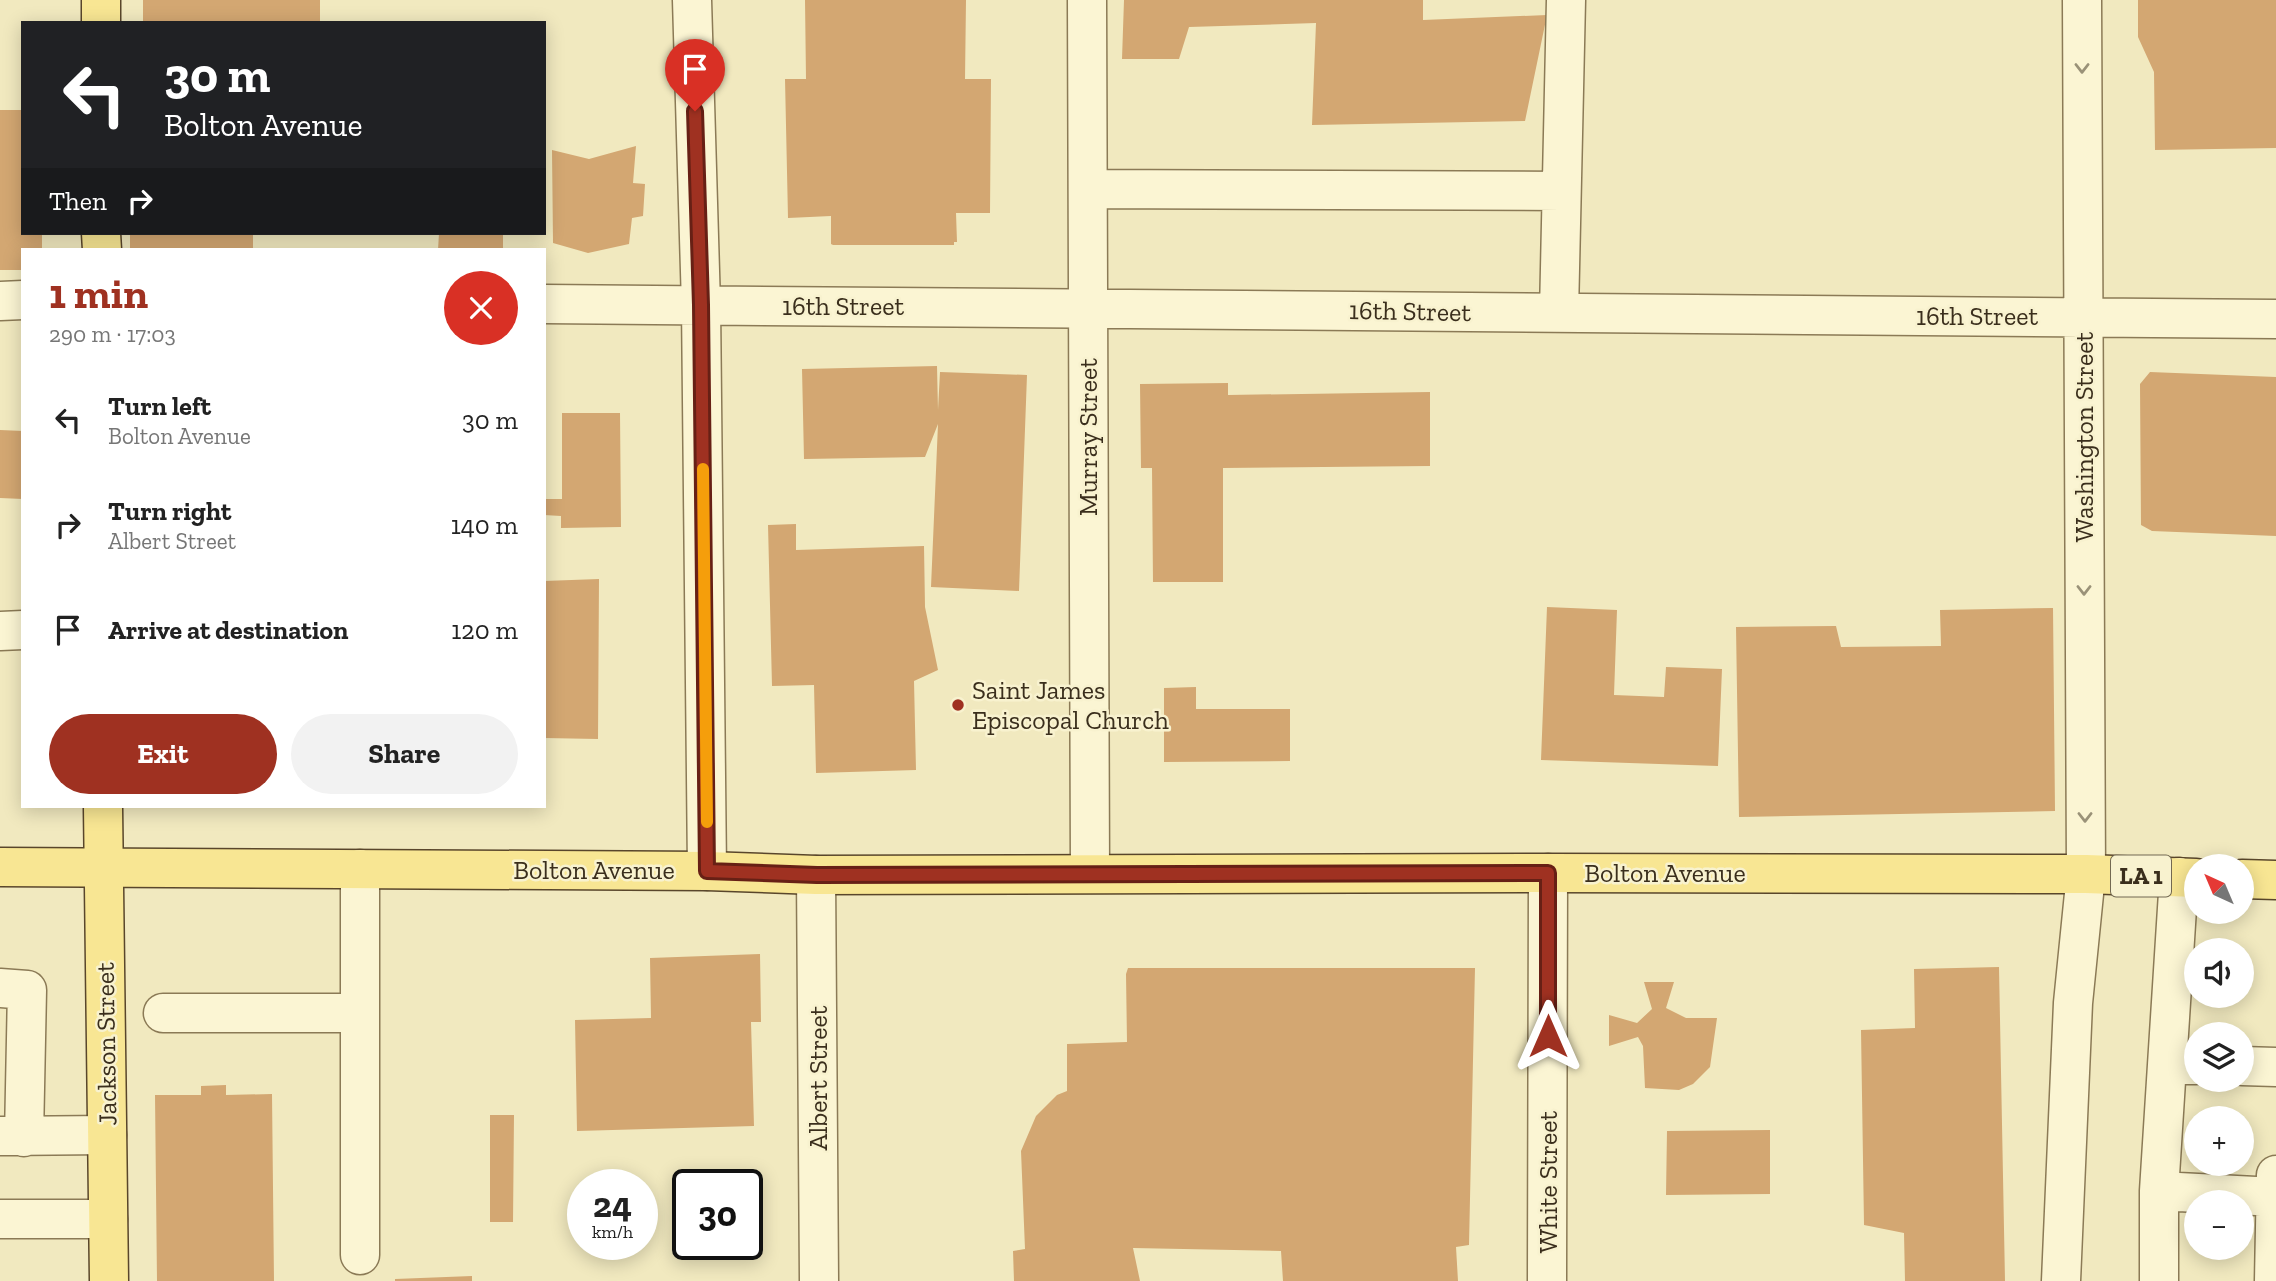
<!DOCTYPE html>
<meta charset="utf-8">
<style>
:root{--surface:#fff;--page:#f2f2f2;--text:#222;--muted:#767676;--accent:#9f3121}
body{margin:0;font-family:"Zilla Slab",serif;background:var(--page);color:var(--text);height:100vh;display:flex;flex-direction:column;font-size:26px;white-space:nowrap}
*{box-sizing:border-box;margin:0}
p{font-size:23px;color:var(--muted)}
.icon{flex:none;width:38px;height:38px;fill:none;stroke:currentColor;stroke-width:2;stroke-linecap:round;stroke-linejoin:round}
.map{position:relative;flex:1;overflow:hidden}
.sheet{position:absolute;left:21px;top:248px;width:525px;height:560px;display:flex;flex-direction:column;background:var(--surface);border-radius:0px;box-shadow:0 4px 18px #0003}
.sheet>*{flex:none}
.hud{position:absolute;left:21px;top:21px;width:525px;height:214px;border-radius:0px;box-shadow:0 4px 18px #0003;background:#202124;color:#fff;overflow:hidden}
.needle{width:46px;rotate:316deg}
.buttons{position:absolute;left:2184px;top:854px;display:grid;gap:14px}
.buttons a{display:grid;place-items:center;width:70px;height:70px;border-radius:50%;background:var(--surface);box-shadow:0 4px 18px #0003;font-size:35px}
.speed{position:absolute;left:567px;top:1169px;display:flex;gap:14px;font-size:35px;font-weight:700;text-align:center}
.speed>*{display:grid;place-content:center;width:91px;height:91px;border-radius:50%;background:var(--surface);box-shadow:0 4px 18px #0003;line-height:1}
.speed small{font-size:18px;font-weight:400}
.speed .limit{border:4px solid #111;border-radius:10px;background:#fff;color:#111}
.pin{position:absolute;display:grid;place-items:center;width:60px;height:60px;color:#fff;margin:-72px -30px;border-radius:50% 50% 50% 0;rotate:-45deg;box-shadow:0 0 7px #0007}
.pin .icon{rotate:45deg}
.me{position:absolute;width:77px;margin:-38px;rotate:0deg;stroke-linejoin:round;filter:drop-shadow(0 0 5px #0008)}
.turn{display:flex;align-items:center;gap:24px;height:147px;padding:0 28px;font-size:32px}
.turn .icon{width:91px;height:91px;stroke-width:2.5}
.turn b{display:block;font-size:49px;line-height:60px}
.then{display:flex;align-items:center;height:66px;padding:0 28px;background:#0003;gap:14px;font-size:26px}
.round{display:grid;place-items:center;flex:none;width:74px;height:74px;border-radius:37px;background:var(--page)}
.overview{display:flex;align-items:center;justify-content:space-between;height:119px;padding:0 28px}
h1{font-size:42px;font-weight:700;line-height:52px;color:var(--accent)}
.button{display:flex;gap:14px;margin-top:auto;padding:14px 28px}
.button a{flex:1;height:80px;border-radius:42px;background:var(--accent);color:#fff;font-size:28px;font-weight:700;line-height:80px;text-align:center}
.button a+a{background:var(--page);color:var(--text)}
ul{padding:0;list-style:none}
li{display:flex;align-items:center;gap:21px;height:105px;padding:0 28px}
li div{flex:1}
li b{display:block;font-size:26px}
li em{font-style:normal}
.map>svg:first-child{display:block}
.building{fill:#d3a772}
.lines{fill:none;stroke-linecap:round;stroke-linejoin:round}
.minor-casing{stroke:#8b7a56;stroke-width:41}
.major-casing{stroke:#59462b;stroke-width:41}
.minor{stroke:#fbf5d3;stroke-width:38}
.major{stroke:#f8e693;stroke-width:38}
.oneway{stroke:#9a9278}
.route-casing{stroke:#672015;stroke-width:18}
.route{stroke:#9f3121;stroke-width:12}
.slow{stroke:#f59e0b;stroke-width:12}
.poi-dot{fill:#9f3121;stroke:#f8f2cf;stroke-width:2.5}
.labels{text-anchor:middle;stroke-width:5;stroke-linejoin:round;paint-order:stroke}
.shield{fill:#f8f2cf;stroke:#736952;stroke-width:2}
.shield-label{font-size:24px;font-weight:bold;fill:#3a2e1c}
.street-label{font-size:26px;fill:#3a2e1c;stroke:#f8f2cf}
.poi-label{font-size:26px;fill:#3a2e1c;stroke:#f8f2cf;text-anchor:start}
</style>
<div class="map">
<svg width="2276" height="1281" viewBox="0 0 2276 1281">
<rect width="100%" height="100%" fill="#f1e9bf"/>
<path class="building" d="M143,0H320V23H143Z
M805,0H966L965,79H991L990,213H956L957,242H954V245H833L831,244V216L788,218L785,79H806Z
M1124,0H1423V20L1547,15L1525,121L1312,125L1316,23L1189,27L1179,59H1122Z
M2138,0H2276V148L2155,150L2154,72L2138,37Z
M0,110H23V233H42V250H23V270H0Z
M636,146L633,183L645,184L643,216L632,218L629,244L588,253L553,243L552,150L589,159Z
M130,233H253V250H130Z
M439,233H503V250H438Z
M937,366L938,410L940,372L1027,375L1019,591L931,587L938,424L925,457L804,459L802,369Z
M2150,372L2276,377V536L2152,531L2141,525L2140,384Z
M1228,383V395L1430,392V466L1223,468V582H1153L1152,468H1141L1140,384Z
M562,413H620L621,527L561,528V516L544,515V499H562Z
M0,430L23,431V499L0,498Z
M796,524V550L924,546L925,607L938,670L914,681L916,770L816,773L814,685L772,686L768,525Z
M599,579L598,739L544,738V581Z
M1547,607L1617,610L1614,695L1664,697L1666,667L1722,669L1718,766L1541,760Z
M2053,608L2055,811L1739,817L1736,627L1836,626L1841,647L1941,646L1940,610Z
M1196,687V709H1290V761L1164,762V688Z
M760,954L761,1022H751L754,1126L577,1131L575,1020L651,1018L650,958Z
M1999,967L2005,1281H1905L1904,1233L1864,1225L1861,1030L1915,1028L1914,969Z
M1128,968H1475L1469,1245L1456,1247L1458,1281H1283L1281,1251L1133,1248L1140,1281H1014L1013,1251L1025,1249L1021,1151L1036,1116L1057,1095L1067,1091V1044L1127,1042L1126,974Z
M1644,982H1674L1666,1008L1686,1018H1717L1710,1067L1693,1084L1679,1090L1645,1088L1643,1046L1638,1037L1609,1046V1015L1637,1023L1652,1009Z
M226,1085V1095L272,1094L274,1281H157L155,1095H201V1086Z
M490,1115H514L513,1222H490Z
M1770,1130V1194L1666,1195L1667,1131Z
M472,1276V1281H395V1279Z"/>
<g class="lines">
<defs>
<path id="minor" d="M692,0L701,305L707,871
M1087,0L1090,873
M1088,189L1561,191
M0,301L23,300
M544,304L2276,319
M1559,313L1566,0
M0,631L23,630
M816,875L819,1281
M0,988L27,990L24,1137
M163,1013H360
M2167,1065L2179,877
M2242,1066L2276,1067
M0,1136L107,1135
M2159,1191L2276,1197
M0,1219H108
M360,1255V869
M1547,1281L1548,873
M2061,1281L2073,1003L2086,874L2082,0
M2159,1281V1191L2167,1065H2196
M2274,1281L2276,1175"/>
<path id="major" d="M101,0V23
M101,233L102,250
M103,807L109,1281
M0,867L707,871L816,875L1548,873L2086,874L2196,878
M2242,879L2276,880"/>
</defs>
<use href="#minor" class="minor-casing"/>
<use href="#major" class="major-casing"/>
<use href="#minor" class="minor"/>
<use href="#major" class="major"/>
</g>
<defs><path id="oneway-chevron" d="M-2-3.5L2.5 0L-2 3.5" fill="none" stroke-width="1.6" stroke-linecap="round" stroke-linejoin="round" transform="scale(1.75)"/></defs>
<g class="oneway">
<use href="#oneway-chevron" transform="translate(2082 68) rotate(90)"/>
<use href="#oneway-chevron" transform="translate(2084 590) rotate(90)"/>
<use href="#oneway-chevron" transform="translate(2085 817) rotate(90)"/>
</g>
<g class="lines">
<defs>
<path id="route" d="M695,111L701,305L707,871L817,875L1548,873V1036"/>
</defs>
<use href="#route" class="route-casing"/>
<use href="#route" class="route"/>
<path class="slow" d="M703,469L707,822"/>
</g>
<circle class="poi-dot" cx="958" cy="705" r="7"/>
<g class="labels">
<rect class="shield" x="2111" y="855.5" width="60" height="41" rx="5"/>
<g class="shield-label">
<text x="2141" y="884">LA 1</text>
</g>
<g class="street-label">
<text x="843" y="315">16th Street</text>
<text transform="translate(1410 311) rotate(1)" y="9">16th Street</text>
<text x="1977" y="325">16th Street</text>
<text transform="translate(1088 437) rotate(-90)" y="9">Murray Street</text>
<text transform="translate(2084 437) rotate(-90)" y="9">Washington Street</text>
<text x="594" y="879">Bolton Avenue</text>
<text x="1665" y="882">Bolton Avenue</text>
<text transform="translate(106 1044) rotate(-91)" y="9">Jackson Street</text>
<text transform="translate(818 1078) rotate(-90)" y="9">Albert Street</text>
<text transform="translate(1548 1182) rotate(-90)" y="9">White Street</text>
</g>
<g class="poi-label">
<text x="972" y="699">Saint James<tspan x="972" dy="30">Episcopal Church</tspan></text>
</g>
</g>
</svg>
<div class="buttons">
<a><svg class="needle" viewBox="-14 -14 28 28"><path d="M0-13l5 13h-10z" fill="#e53935"/><path d="M0 13l5-13h-10z" fill="#767676"/></svg></a>
<a><svg class="icon" aria-label="sound" viewBox="0 0 24 24"><path d="M4 9h4l5-4v14l-5-4H4zM17 9q2 3 0 6"/></svg></a>
<a><svg class="icon" aria-label="layers" viewBox="0 0 24 24"><path d="M12 4l9 5-9 5-9-5zM3 14l9 5 9-5"/></svg></a>
<a>+</a>
<a>−</a>
</div>
<div class="speed"><div>24<small>km/h</small></div><div class="limit">30</div></div>
<div class="pin" style="left:695px;top:111px;background:#d93025"><svg class="icon" aria-label="arrive" viewBox="0 0 24 24"><path d="M6 21V4h12l-3 4 3 4H6"/></svg></div>
<svg class="me" style="left:1548px;top:1036px" viewBox="-20 -20 40 40"><path d="M0-17L14 15 0 8-14 15z" fill="#9f3121" stroke="#fff" stroke-width="4"/></svg>
<div class="hud">
<div class="turn"><svg class="icon" aria-label="left" viewBox="0 0 24 24"><path d="M17 20v-9H6M10 6l-5 5 5 5"/></svg><div><b>30 m</b>Bolton Avenue</div></div>
<div class="then">Then<svg class="icon" aria-label="right" viewBox="0 0 24 24"><path d="M7 20v-9h11M14 6l5 5-5 5"/></svg></div>
</div>
<section class="sheet">
<div class="overview"><div><h1>1 min</h1><p>290 m · 17:03</p></div><a class="round" style="background:#d93025;color:#fff"><svg class="icon" aria-label="close" viewBox="0 0 24 24"><path d="M6 6l12 12M18 6L6 18"/></svg></a></div>
<ul>
<li><svg class="icon" aria-label="left" viewBox="0 0 24 24"><path d="M17 20v-9H6M10 6l-5 5 5 5"/></svg><div><b>Turn left</b><p>Bolton Avenue</p></div><em>30 m</em></li>
<li><svg class="icon" aria-label="right" viewBox="0 0 24 24"><path d="M7 20v-9h11M14 6l5 5-5 5"/></svg><div><b>Turn right</b><p>Albert Street</p></div><em>140 m</em></li>
<li><svg class="icon" aria-label="arrive" viewBox="0 0 24 24"><path d="M6 21V4h12l-3 4 3 4H6"/></svg><div><b>Arrive at destination</b></div><em>120 m</em></li>
</ul>
<div class="button"><a>Exit</a><a>Share</a></div>
</section>
</div>
